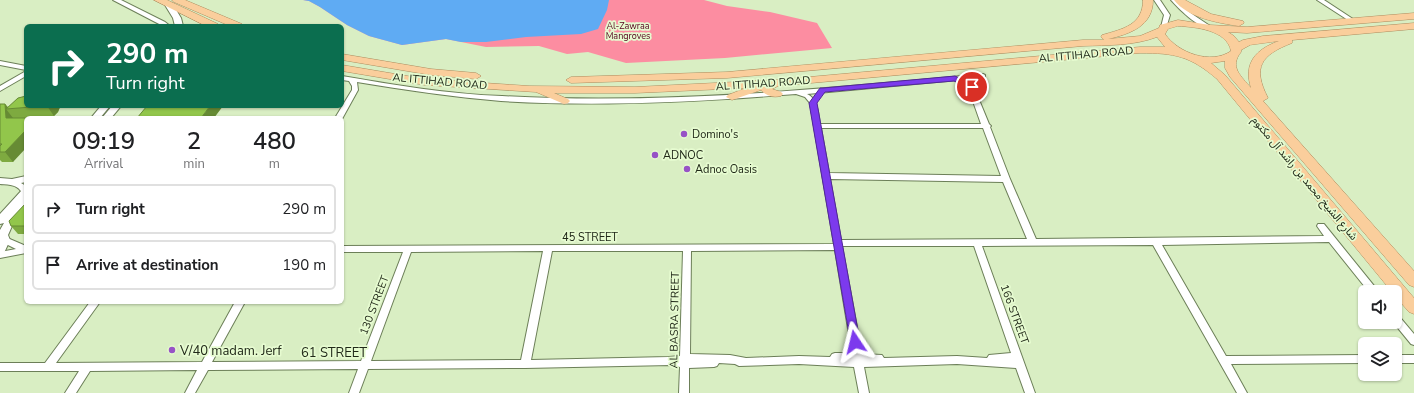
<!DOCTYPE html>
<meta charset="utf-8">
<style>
:root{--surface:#fff;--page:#f2f2f2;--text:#202124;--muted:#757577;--line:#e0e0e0}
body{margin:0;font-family:"Nunito Sans","Noto Sans Arabic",sans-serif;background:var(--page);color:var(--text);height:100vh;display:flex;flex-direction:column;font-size:15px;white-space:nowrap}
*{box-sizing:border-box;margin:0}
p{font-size:13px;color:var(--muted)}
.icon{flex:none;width:22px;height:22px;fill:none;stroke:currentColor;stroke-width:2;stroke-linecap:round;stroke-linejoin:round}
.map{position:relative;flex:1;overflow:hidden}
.side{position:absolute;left:24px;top:116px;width:320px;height:188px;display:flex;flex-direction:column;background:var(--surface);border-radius:6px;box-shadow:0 1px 3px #0004}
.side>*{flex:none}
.banner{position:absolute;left:24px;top:24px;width:320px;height:84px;border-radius:6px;box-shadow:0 1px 3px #0004;background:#0b6e4f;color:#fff;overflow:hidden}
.buttons{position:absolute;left:1358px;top:285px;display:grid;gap:8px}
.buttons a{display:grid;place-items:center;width:44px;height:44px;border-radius:6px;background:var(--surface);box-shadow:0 1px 3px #0004;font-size:20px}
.pin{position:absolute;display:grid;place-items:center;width:34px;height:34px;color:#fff;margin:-17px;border:2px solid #fff;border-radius:50%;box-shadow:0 1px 4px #0007}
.me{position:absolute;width:44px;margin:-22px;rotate:350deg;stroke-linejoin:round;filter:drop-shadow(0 0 3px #0008)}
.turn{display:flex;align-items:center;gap:14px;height:84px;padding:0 16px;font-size:18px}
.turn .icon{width:52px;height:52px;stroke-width:2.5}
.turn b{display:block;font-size:28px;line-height:34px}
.eta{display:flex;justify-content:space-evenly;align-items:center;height:68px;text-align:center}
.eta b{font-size:24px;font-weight:600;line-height:28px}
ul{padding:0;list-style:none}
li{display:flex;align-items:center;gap:12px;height:50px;margin:0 8px 6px;padding:0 8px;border:2px solid var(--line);border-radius:6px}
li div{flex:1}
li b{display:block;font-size:15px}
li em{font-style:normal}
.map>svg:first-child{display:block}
.green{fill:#fc8da1}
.water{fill:#5fabf3}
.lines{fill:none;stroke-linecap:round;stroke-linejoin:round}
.minor-casing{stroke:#6c7f58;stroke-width:2}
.tertiary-casing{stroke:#6c7f58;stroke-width:2}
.trunk-casing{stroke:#ad8c5e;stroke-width:1}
.minor{fill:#fff;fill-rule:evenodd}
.tertiary{fill:#fff;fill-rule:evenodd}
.trunk{fill:#face9c;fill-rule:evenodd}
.wall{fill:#7eaa40}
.shaded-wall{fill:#668b34}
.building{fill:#92c64b;stroke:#668b34}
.route{fill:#7c3aed;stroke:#51269a}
.poi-dot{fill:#9752c6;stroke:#e6fbd0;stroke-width:1.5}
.labels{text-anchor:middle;stroke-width:3.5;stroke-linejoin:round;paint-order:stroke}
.far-park-label{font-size:9px;fill:#54001d;stroke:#e6fbd0}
.street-label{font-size:11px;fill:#202818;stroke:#e6fbd0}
.poi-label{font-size:11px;fill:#202818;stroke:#e6fbd0;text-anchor:start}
.near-poi-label{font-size:13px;fill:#202818;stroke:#e6fbd0;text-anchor:start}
.near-street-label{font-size:13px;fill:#202818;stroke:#e6fbd0}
</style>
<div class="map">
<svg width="1414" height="393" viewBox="0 0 1414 393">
<rect width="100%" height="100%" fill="#d9eec3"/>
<path class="green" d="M303,0H704L727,6L770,12L817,23L832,48L725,58L626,63L588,52L567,54L539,46L486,47L446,39L402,45L369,36L347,25L320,7L309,1Z"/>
<path class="water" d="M303,0H609L607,10L598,29L581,34L526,37L486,42H461L446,39L402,45L369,36L347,25L320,7L309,1Z"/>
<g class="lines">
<defs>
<path id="minor" d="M113,0H121L165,22L170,26H163Z
M1154,0H1160L1170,15L1166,28L1164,29L1161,27L1164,15Z
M1171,0H1177L1189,12L1210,26V28C1199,29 1178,8 1171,0Z
M1317,0H1324L1356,21L1355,22H1351Z
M26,71V76L0,91V86Z
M983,74L985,75V77L975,79V90L989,124L991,126L990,127L1010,179L1036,239L1324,236L1317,226L1318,224H1324L1379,292H1369L1329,242L1162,245L1226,356L1365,355V363L1231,364L1247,393H1237L1153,245L982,246L1035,393H1025L1016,368L957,364L864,367L869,393H859L854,367L799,364L739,366L735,364L719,363L717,366L714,367L689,368V393H679L680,367L671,365L525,368L368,369L359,393H349L358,369L208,370L195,393H185L197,370L90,371L76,393H65L79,371H0V363H45L90,302H100L56,363L202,362L235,302H245L212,362L361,361L403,252H342V246L834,244L810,103L805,97L796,94C698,102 599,107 501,101C453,97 405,90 357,82L358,90L342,119L335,118L352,90V86L349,81L342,80V76C395,85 448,94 502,96C663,105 823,89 983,74ZM969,79V90L981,124H820C818,113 818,99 807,94ZM821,128H983L1001,176L829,173ZM830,179L1003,182L1027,239L841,240ZM842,246H974L1011,353L989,355L987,358L957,356L884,358L882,355L862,354ZM835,250L852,353H835L832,354L830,357L799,356L746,358L730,355L690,354L691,251ZM543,251L521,360L371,361L411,252ZM552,251H683L680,356L669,357L531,360Z
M26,176V182L21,183L26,186V195L23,194C17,184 11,185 0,184V178L12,179Z
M5,237L26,246V253L0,258V252L16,249L2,242L1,240L2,238Z
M1395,314L1398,315L1414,334V345L1411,344L1393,322H1395Z
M1395,355H1414V363H1395Z"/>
<path id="tertiary" d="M166,3H172L181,18L183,26H175L173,18L165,5Z
M0,61L26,66V70L0,65Z
M101,106H110L100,118H91Z
M112,106H121L111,118H102Z
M26,189V198L24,200H26V210L12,226L8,235L10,240L4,253L0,254V230L4,223L0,224V214L22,190Z"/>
<path id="trunk" d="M154,0H167L218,24L219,26H206Z
M172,0H185L242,24L243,26H230L174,2Z
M1143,0H1153C1153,26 1130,34 1108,39L1140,36L1159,28L1160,25L1178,20L1210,25L1247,27L1414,13V19L1247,33L1228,32L1234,36L1239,42L1243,40L1263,36L1414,23V29L1292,40V43C1261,55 1252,67 1268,98L1263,101L1414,271V287L1409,285L1230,77L1225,68V61L1211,63L1225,75L1414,298V314L1409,312L1395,296V292H1392L1217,79C1190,56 1175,53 1140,53L778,86L772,89L781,92L783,94L781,96C773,98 766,96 761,90L732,100L726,97L728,95L746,88L635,93H554L568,99L570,101L568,103L564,104L536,92L425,85L342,71V65L425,79L529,86L635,87L776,80L1140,47H1165L1157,37C1133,46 1108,45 1083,46L727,78L571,83L566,80L571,77L727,72L1083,40H1104L1101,37L1102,35C1123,29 1143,25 1143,0ZM1178,26C1196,27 1227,30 1231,51C1211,65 1178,53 1165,34L1168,29ZM1279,41C1256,49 1243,63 1251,88C1241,76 1229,67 1241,52V50L1250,45Z
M1174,0H1185L1211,14L1243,21L1244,23L1239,26C1218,23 1188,18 1174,0Z
M342,54L431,69L476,73L481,76L476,79L431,75L342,60Z"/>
</defs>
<use href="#minor" class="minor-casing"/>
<use href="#tertiary" class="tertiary-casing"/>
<use href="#trunk" class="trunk-casing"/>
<use href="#minor" class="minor"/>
<use href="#tertiary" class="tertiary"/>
<use href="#trunk" class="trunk"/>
</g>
<path class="wall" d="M0,104H5L8,107L26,106H59L60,107L58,112L54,116L34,118L13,162H2L0,160Z
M26,203V234H18L11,226Z"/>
<path class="shaded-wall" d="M5,104L9,109H6L13,118H6Z
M47,106H59L60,107L58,112L54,116Z
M210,106H223L214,118H201Z
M26,130V148L13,162L5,152Z"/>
<path class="building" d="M26,96V106H44L6,109L18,98Z
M0,104H5L6,118H38H26V130L5,152H0V146L2,144H0Z
M147,106H210L201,118H137Z
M26,203V226H11L9,221Z"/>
<path class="route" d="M955,76L974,85L976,90L975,92H970L965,86L954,81L825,92L817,103L860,342L859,345L855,346L851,345L809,103L820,88H823Z"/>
<g class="poi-dot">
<circle cx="684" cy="134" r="4"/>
<circle cx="655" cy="155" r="4"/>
<circle cx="687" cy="169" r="4"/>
<circle cx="172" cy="350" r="4"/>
</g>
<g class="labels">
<g class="far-park-label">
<text x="628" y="29">Al-Zawraa<tspan x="628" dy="10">Mangroves</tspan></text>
</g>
<g class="street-label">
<text transform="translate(1086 54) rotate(-5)" y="4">AL ITTIHAD ROAD</text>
<text transform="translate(440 81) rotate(5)" y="4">AL ITTIHAD ROAD</text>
<text transform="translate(763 83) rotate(-4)" y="4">AL ITTIHAD ROAD</text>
<text transform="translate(1305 178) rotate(50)" y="4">شارع الشيخ محمد بن راشد آل مكتوم</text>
<text x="590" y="241">45 STREET</text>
<text transform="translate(374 305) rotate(-69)" y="4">130 STREET</text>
<text transform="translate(1015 314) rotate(70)" y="4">166 STREET</text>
<text transform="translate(674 320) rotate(-89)" y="4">AL BASRA STREET</text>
</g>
<g class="poi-label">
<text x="692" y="138">Domino's</text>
<text x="663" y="159">ADNOC</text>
<text x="695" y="173">Adnoc Oasis</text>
</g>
<g class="near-poi-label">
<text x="180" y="355">V/40 madam. Jerf</text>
</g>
<g class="near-street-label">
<text x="334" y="357">61 STREET</text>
</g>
</g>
</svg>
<div class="buttons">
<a><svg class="icon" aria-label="sound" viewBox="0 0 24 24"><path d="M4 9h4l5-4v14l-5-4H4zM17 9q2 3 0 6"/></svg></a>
<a><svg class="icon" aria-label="layers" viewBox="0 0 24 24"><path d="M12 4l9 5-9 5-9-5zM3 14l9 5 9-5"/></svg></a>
</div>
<div class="pin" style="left:972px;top:87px;background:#d93025"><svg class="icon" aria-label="arrive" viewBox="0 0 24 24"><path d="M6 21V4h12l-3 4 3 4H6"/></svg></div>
<svg class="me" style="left:855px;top:342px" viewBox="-20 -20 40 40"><path d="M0-17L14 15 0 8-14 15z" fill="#7c3aed" stroke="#fff" stroke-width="4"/></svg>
<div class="banner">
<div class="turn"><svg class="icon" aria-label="right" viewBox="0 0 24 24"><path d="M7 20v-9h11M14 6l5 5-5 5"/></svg><div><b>290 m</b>Turn right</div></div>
</div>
<section class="side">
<div class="eta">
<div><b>09:19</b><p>Arrival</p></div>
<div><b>2</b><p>min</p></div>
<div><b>480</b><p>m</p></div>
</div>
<ul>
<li><svg class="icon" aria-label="right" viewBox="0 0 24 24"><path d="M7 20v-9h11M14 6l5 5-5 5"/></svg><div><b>Turn right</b></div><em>290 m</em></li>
<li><svg class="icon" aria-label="arrive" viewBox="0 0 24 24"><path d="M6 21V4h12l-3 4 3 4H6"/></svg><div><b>Arrive at destination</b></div><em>190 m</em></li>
</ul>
</section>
</div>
